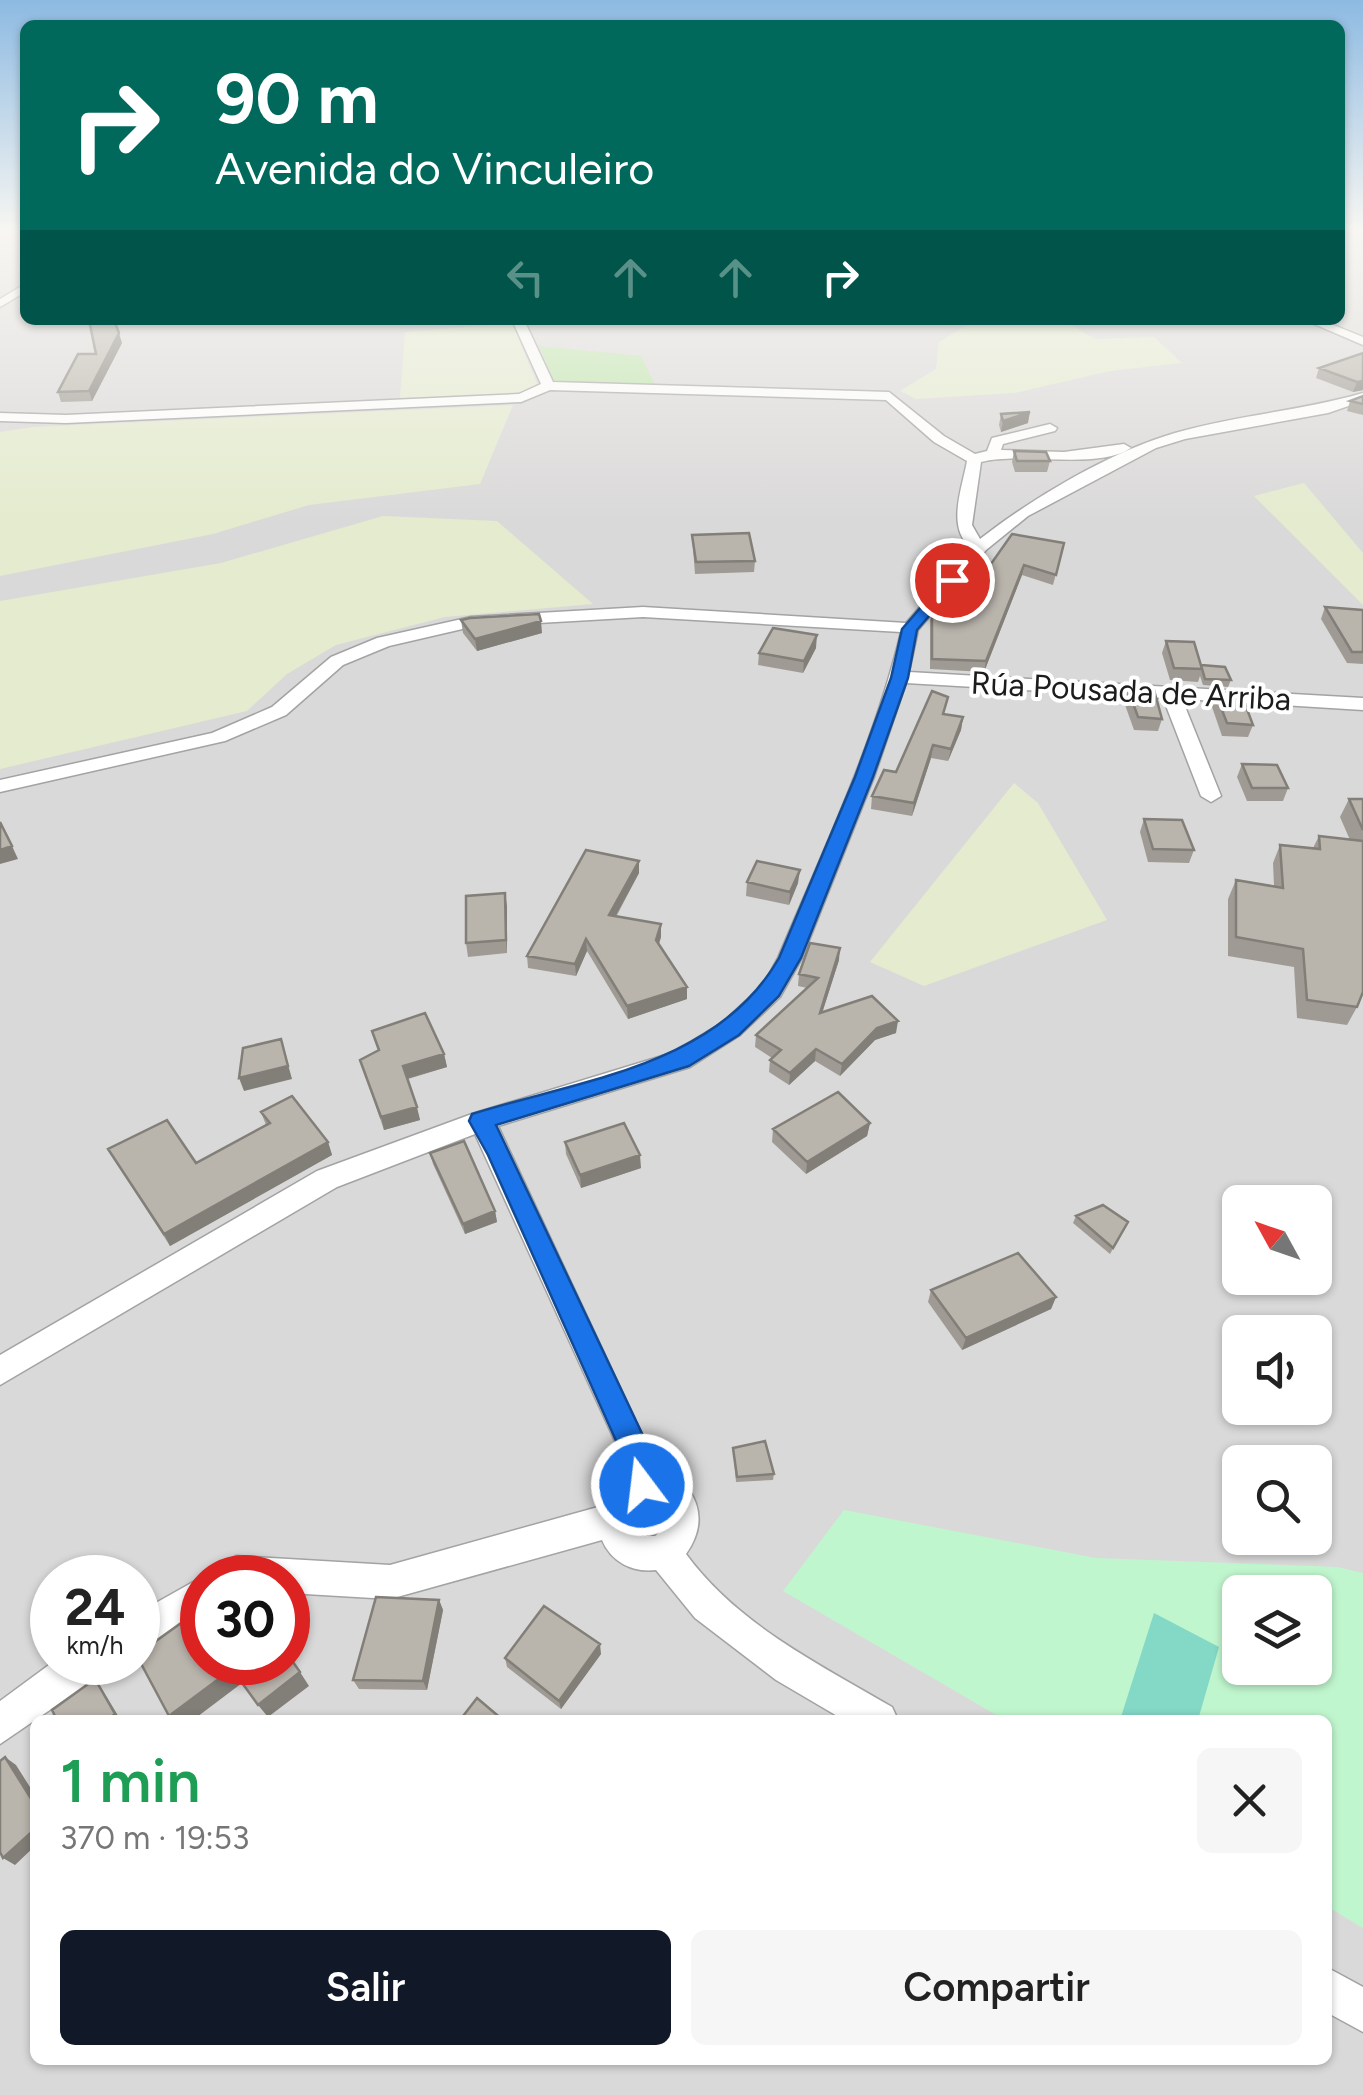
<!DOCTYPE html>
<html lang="es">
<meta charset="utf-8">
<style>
:root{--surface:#fff;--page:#f6f6f6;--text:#222;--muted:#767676;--accent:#111827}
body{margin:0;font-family:Figtree,sans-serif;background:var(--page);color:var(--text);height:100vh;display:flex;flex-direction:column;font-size:38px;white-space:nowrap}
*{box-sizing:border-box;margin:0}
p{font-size:32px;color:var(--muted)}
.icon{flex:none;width:55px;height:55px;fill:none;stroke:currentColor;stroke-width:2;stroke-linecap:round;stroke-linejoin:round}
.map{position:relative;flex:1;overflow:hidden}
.panel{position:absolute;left:30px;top:1715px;width:1302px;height:350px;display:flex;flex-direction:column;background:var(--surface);border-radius:15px;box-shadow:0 2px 8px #0004}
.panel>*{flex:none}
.hud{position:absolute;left:20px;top:20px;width:1325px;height:305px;border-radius:15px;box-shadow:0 2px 8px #0004;background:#00695c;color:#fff;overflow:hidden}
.needle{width:65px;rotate:310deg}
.tools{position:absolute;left:1222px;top:1185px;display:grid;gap:20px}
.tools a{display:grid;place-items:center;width:110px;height:110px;border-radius:15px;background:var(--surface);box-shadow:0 2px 8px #0004;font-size:50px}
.speed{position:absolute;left:30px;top:1555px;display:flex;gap:20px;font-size:50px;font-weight:700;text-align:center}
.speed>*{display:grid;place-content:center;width:130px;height:130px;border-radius:50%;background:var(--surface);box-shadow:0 2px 8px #0004;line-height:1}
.speed small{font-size:25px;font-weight:400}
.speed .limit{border:15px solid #d22;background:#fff;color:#111}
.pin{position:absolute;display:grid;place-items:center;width:85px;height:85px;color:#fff;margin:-42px;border:5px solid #fff;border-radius:50%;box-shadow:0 2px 10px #0007}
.me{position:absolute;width:110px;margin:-55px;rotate:345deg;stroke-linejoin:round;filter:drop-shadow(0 0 8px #0008)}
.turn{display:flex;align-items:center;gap:35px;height:210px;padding:0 30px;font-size:45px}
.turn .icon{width:130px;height:130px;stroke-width:2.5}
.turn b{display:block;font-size:70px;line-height:85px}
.lanes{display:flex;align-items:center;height:95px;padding:0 30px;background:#0003;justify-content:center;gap:50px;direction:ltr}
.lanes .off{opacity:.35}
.round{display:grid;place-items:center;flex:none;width:105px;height:105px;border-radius:15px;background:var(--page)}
.overview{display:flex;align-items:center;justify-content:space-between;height:170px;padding:0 30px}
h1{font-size:60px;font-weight:600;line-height:75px;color:#1e9e55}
.primary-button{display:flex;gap:20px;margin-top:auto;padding:20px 30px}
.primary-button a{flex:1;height:115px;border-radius:15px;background:var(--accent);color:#fff;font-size:40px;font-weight:600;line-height:115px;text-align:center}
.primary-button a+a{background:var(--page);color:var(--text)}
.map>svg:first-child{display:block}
.residential{fill:#dad9d9;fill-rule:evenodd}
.farmland{fill:#e4ebce}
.grass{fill:#bde5aa}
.park{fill:#c0f6ce;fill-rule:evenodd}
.pitch{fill:#84d8c6}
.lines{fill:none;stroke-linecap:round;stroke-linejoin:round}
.street-casing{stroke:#a3a3a3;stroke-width:3}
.street{fill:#fff;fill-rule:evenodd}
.wall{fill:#9f9b94}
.shaded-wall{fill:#827e78}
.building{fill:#b9b4ac;stroke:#827e78;stroke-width:2.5}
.route{fill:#1a73e8;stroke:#114b97;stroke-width:2.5}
.labels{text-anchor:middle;stroke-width:8;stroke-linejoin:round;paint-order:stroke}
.far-street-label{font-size:32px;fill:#1c1c1c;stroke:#fff}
</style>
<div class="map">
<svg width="1363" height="2095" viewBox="0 0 1363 2095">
<rect width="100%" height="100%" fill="#edebe2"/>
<path class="residential" d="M0,228H25V320H1340V229L1363,228V2095H0ZM1240,1202H1315V1278H1240ZM1240,1332H1315V1408H1240ZM1240,1462H1315V1538H1240ZM52,1578H138V1662H52ZM202,1578H288V1662H202ZM1240,1592H1315V1668H1240ZM35,1720H1328V2060H35Z"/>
<path class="farmland" d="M975,320H1063L1095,339L1154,337L1182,363L1110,371L1015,393L916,399L900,391L936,369L939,342Z
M512,323L537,384L523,393L499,396L400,398L405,332Z
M513,405L480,484L309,505L213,534L0,576V432L33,427Z
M1304,483L1363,553V605L1254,496Z
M383,516L497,521L593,604L445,617L336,645L287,674L247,711L0,769V601L221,563Z
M1014,783L1038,803L1107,920L924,986L870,962Z"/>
<path class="grass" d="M539,346L641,356L655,385L555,383Z"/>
<path class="park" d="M844,1510L1096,1558L1337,1567L1363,1573V1928L1328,1907V1720H1005L783,1591ZM1240,1592H1315V1668H1240Z"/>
<path class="pitch" d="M1154,1613L1219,1647L1198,1720H1120Z"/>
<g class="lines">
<defs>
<path id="street" d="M25,284V292L0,307V299Z
M512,320H524L553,382L889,392L944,436L975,454L987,451L992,438L1050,424L1057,428L1055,431L1003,444L1001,450L1064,452L1124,444L1131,448C1095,471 1022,451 981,462L972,525L980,539C1034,497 1110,452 1175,433C1236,415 1301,411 1363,393V401L1328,413L1185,439L1156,448L1028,516L986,550L918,630L909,672L1363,698V710L1182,699L1221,796L1211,802L1201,796L1163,698L906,683L874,777L802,958L780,997L740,1035L690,1067L498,1126L658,1469C697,1483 711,1519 686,1554C738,1625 819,1664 892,1707L898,1720H844L776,1680L695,1618L656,1570C633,1573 611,1562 602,1540L390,1599L288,1593V1578H212L217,1566L236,1556L390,1565L598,1507L609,1485L625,1474V1463L475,1134L337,1187L0,1385V1355L317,1171L472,1114L672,1053L722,1023L763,985L778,958C823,851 874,745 901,632L643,617L471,627L389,646L343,665L286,715L225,741L0,792V780L212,733L272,707L331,657L377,638L471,617L643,607L906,623L971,548C946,527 962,489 967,461L934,442L886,400L550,390L521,402L66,423L0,421V413L66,415L519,394L541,384ZM641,1500H655L666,1511V1526L655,1536H641L630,1526V1511Z
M1305,320H1321L1363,337V345Z
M202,1577V1614L138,1651V1613Z
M53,1662H106L101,1675L0,1744V1701Z
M1328,1968L1363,1987V2032L1328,2013Z"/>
</defs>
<use href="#street" class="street-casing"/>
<use href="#street" class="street"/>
</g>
<path class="wall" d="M122,343L92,401L61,402L58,392L96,354Z
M1363,353V390L1353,392L1316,378L1319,368Z
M1363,396V415L1347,411L1350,401Z
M1001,414L1028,423L1001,432L999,425Z
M1014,451L1050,461L1047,472H1015L1012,462Z
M692,535L755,561L754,572L695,574Z
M1064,543L1053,585L1022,575L984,672L930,669V621L932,611L957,607L979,581Z
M1325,607L1363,610V664L1347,663L1321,619Z
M461,620L542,633L477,651L463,633Z
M1166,641L1201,665L1231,680L1228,687L1203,685L1200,676L1198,682L1170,680L1162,653Z
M816,648L803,673L758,665L759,653Z
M1128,689L1162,719L1158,731L1134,730L1124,702Z
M1215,692L1253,725L1248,737L1222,736L1211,704Z
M945,714L963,717L961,730L948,761L931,758L912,816L871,809L872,796L896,772Z
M1242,764L1288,788L1283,801H1247L1237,777Z
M1349,799H1363V992L1357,1007L1347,1025L1297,1018L1294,967L1228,956V899L1236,880L1274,886L1273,863L1280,845L1313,848L1319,836L1350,840L1340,817Z
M1144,819L1194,850L1189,863L1148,862L1140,832Z
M639,861V873L616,917L661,924V937L659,944L687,999L628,1019L587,951L576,976L528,968L527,956Z
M747,882L798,883L789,905L746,896Z
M507,906V953L468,957L466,943Z
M839,960L822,1013L896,1033L875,1040L840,1076L815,1061L789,1085L769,1072L770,1060L772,1058L755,1047L756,1035L807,988L798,986L799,974Z
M372,1031L444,1054L447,1067L408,1079L420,1120L384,1130L360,1060L378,1051Z
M261,1112L328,1142L332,1155L170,1246L108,1149L196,1163L266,1125Z
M870,1123L867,1136L806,1174L772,1142L773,1129Z
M565,1142L641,1168L581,1188L566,1154Z
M430,1153L495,1211L497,1222L465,1234L433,1164Z
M1076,1216L1128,1222L1110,1254L1073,1223Z
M931,1290L1056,1297L1051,1309L962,1350L928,1302Z
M733,1448L774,1474L773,1480L736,1482Z
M439,1600L443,1610L427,1690L359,1689L353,1680Z
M601,1654L561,1709L507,1667L505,1658Z"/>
<path class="shaded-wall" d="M119,333L122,343L92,401L89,391Z
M1363,381V390L1353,392L1357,382Z
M1030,412L1028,423L1001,432L1003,421Z
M1024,565L1022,575L984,672L986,661Z
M541,621L542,633L477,651L475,639Z
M817,635L816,648L803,673L804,661Z
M963,717L961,730L948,761L951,749Z
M933,745L931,758L912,816L914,803Z
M12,846L18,859L0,864V850Z
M639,861V873L609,928V915Z
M800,870L798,883L789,905L790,892Z
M505,893L507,906V953L506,940Z
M661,924V937L656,952V940Z
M586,939L587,951L576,976L575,964Z
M840,948L839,960L818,1026L820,1013Z
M687,987V999L628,1019L627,1006Z
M898,1021L896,1033L875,1040L840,1076L842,1064L877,1028Z
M281,1039L292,1079L244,1091L239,1078Z
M816,1049L815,1061L789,1085L790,1073Z
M444,1054L447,1067L406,1079L403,1066Z
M417,1107L420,1120L384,1130L381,1117Z
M870,1123L867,1136L806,1174L807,1162Z
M328,1142L332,1155L170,1246L164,1234Z
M640,1155L641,1168L581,1188L580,1175Z
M495,1211L497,1222L465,1234L463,1224Z
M1056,1297L1051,1309L962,1350L966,1338Z
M439,1600L443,1610L427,1690L423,1681Z
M600,1644L601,1654L561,1709L559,1701Z
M232,1669L242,1683L193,1720H173L169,1716Z
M300,1672L309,1686L268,1717L258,1705Z
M95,1679L99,1684L120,1719L118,1720H107Z
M5,1757L16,1765L35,1795V1805Z
M35,1829V1846L15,1865L3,1858Z"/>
<path class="building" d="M89,320H114L119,333L89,391L58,392L78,354H96Z
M1363,353V381L1357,382L1319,368Z
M1363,396V404L1350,401Z
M1030,412L1003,421L1001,414Z
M1014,451L1046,452L1050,461H1017Z
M749,533L755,561L696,562L692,535Z
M1012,534L1064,543L1056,575L1024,565L986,661L932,659V611L939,603L957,607L970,580L979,581Z
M1325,607L1363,610V652H1352Z
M539,614L541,621L475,639L461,620L470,618Z
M773,628L817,635L804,661L759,653Z
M1166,641L1194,642L1202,669L1174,668Z
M1201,665L1225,667L1231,680L1205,679Z
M1128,689L1154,690L1162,719L1138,717Z
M932,691L948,697L943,714L963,717L951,749L933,745L914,803L872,796L884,770L896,772Z
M1215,692L1241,693L1253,725L1227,723Z
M1242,764L1277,765L1288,788H1252Z
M1349,799H1363V830Z
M1144,819L1182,820L1194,850L1153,849Z
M0,822L12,846L0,850Z
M1319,836L1363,841V992L1357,1007L1307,1000L1303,949L1236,937V880L1283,888L1280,845L1320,849Z
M586,850L639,861L609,915L661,924L656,940L687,987L627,1006L586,939L575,964L527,956Z
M757,861L800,870L790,892L747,882Z
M505,893L506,940L466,943V896Z
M810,943L840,948L820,1013L872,996L898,1021L877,1028L842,1064L816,1049L790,1073L770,1060L781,1050L756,1035L818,978L799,974Z
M425,1013L444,1054L403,1066L417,1107L381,1117L360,1060L379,1050L372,1031Z
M281,1039L288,1066L239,1078L243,1048Z
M838,1092L870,1123L807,1162L773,1129Z
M292,1096L328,1142L164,1234L108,1149L167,1120L196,1163L270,1123L261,1112Z
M624,1123L640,1155L580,1175L565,1142Z
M464,1141L495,1211L463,1224L430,1153Z
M1103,1205L1128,1222L1113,1248L1076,1216Z
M1018,1253L1056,1297L966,1338L931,1290Z
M765,1441L774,1474L737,1477L733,1448Z
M376,1597L439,1600L423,1681L353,1680Z
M544,1606L600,1644L559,1701L505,1658Z
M202,1608V1662H288V1655L300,1672L258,1705L232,1669L169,1716L138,1658V1654Z
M95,1679L115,1714L107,1720H57L52,1710Z
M477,1698L503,1720H460Z
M5,1757L35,1805V1829L3,1858L0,1852V1761Z"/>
<linearGradient id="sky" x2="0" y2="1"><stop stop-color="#8dbae2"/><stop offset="0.44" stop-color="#f7f6f2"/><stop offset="1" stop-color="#f7f6f2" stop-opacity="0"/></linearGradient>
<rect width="1363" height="522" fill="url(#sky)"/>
<path class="route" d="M947,577L960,580L917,630L908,678L873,777L801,958L779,996L739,1035L689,1066L496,1125L656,1463L657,1485L653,1495L642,1499L631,1495L626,1463L488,1155L469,1121L472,1114C580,1080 718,1066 779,958L855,777L891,678L902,629Z"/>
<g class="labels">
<g class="far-street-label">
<text transform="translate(1131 691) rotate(3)" y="11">Rúa Pousada de Arriba</text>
</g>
</g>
</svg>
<div class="tools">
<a><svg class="needle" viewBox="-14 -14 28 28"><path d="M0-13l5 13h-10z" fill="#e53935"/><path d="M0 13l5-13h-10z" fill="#767676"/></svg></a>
<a><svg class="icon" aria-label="sound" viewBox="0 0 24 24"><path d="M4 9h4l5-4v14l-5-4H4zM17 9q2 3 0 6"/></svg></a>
<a><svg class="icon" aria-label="search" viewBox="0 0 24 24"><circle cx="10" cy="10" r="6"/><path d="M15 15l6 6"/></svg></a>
<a><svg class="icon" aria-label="layers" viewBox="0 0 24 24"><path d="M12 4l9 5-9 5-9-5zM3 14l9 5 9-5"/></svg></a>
</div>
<div class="speed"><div>24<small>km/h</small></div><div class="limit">30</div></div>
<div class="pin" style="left:952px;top:580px;background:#d93025"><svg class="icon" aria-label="arrive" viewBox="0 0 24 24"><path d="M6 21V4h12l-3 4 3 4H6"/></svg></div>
<svg class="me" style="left:642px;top:1485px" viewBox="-20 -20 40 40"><circle r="17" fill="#1a73e8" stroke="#fff" stroke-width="3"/><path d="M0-11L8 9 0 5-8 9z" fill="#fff"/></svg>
<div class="hud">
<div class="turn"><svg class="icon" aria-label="right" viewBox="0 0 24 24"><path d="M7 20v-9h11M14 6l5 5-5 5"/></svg><div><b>90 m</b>Avenida do Vinculeiro</div></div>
<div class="lanes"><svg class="icon off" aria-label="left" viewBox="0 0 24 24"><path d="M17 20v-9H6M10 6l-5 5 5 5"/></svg><svg class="icon off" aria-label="ahead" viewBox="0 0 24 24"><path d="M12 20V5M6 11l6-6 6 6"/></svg><svg class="icon off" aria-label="ahead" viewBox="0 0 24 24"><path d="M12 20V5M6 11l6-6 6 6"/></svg><svg class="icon" aria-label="right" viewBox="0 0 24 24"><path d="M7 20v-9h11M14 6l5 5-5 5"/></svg></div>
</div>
<section class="panel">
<div class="overview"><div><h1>1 min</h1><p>370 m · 19:53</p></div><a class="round"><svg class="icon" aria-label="close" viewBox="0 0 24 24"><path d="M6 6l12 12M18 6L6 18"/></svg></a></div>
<div class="primary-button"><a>Salir</a><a>Compartir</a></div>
</section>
</div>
